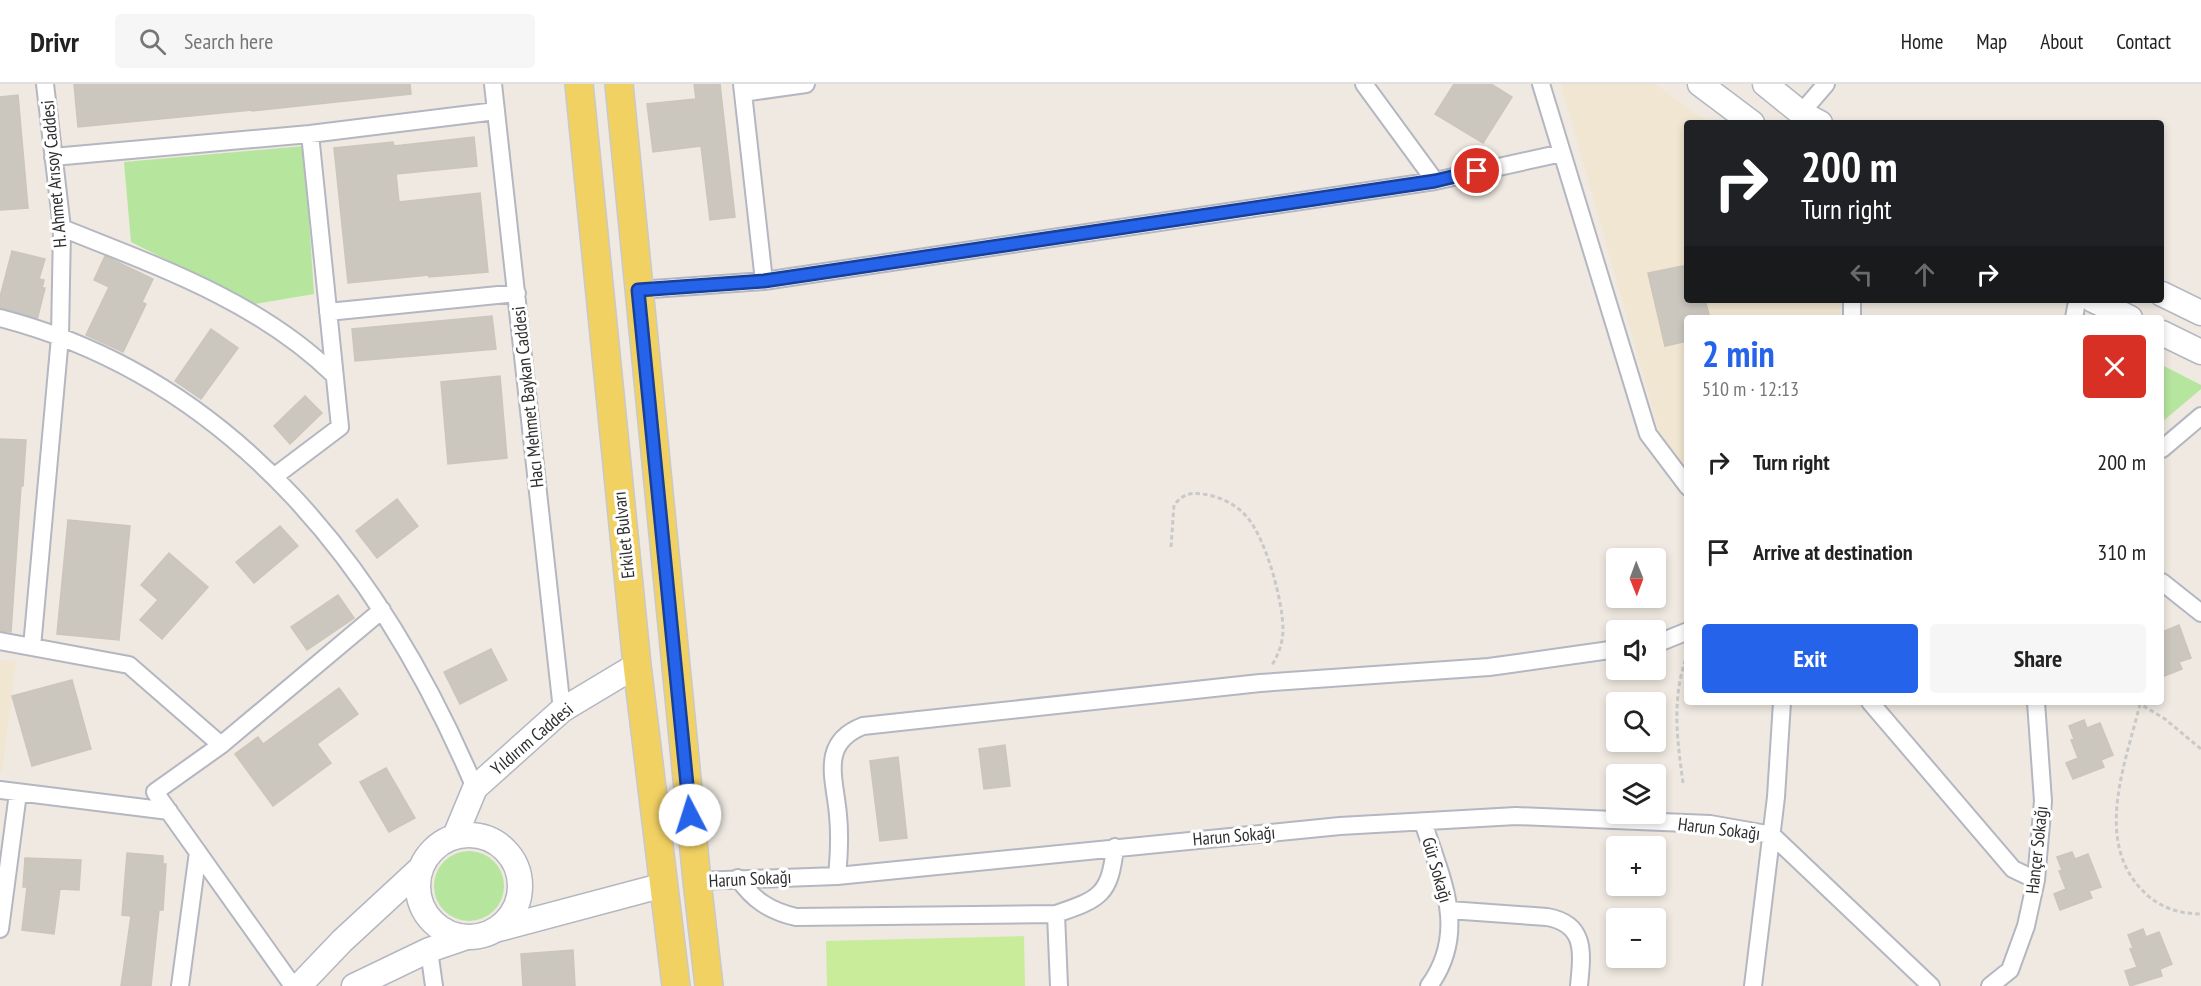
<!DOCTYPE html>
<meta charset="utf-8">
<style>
:root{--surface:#fff;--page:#f6f6f6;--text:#222;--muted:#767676;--line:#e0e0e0;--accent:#2563eb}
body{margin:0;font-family:"PT Sans Narrow",sans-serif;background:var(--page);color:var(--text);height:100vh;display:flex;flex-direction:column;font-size:22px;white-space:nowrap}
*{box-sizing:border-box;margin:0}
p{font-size:20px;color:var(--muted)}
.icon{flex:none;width:33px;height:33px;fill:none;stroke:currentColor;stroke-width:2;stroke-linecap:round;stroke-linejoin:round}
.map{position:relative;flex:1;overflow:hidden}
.panel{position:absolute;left:1684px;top:231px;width:480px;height:390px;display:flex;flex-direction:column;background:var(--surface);border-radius:6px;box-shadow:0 3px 9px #0003}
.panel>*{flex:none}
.guide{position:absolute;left:1684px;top:36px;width:480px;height:183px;border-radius:6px;box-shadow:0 3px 9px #0003;background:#202124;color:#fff;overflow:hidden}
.needle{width:39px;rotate:179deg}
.controls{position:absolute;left:1606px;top:464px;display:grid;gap:12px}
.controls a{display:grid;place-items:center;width:60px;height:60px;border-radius:6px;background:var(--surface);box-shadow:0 3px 9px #0003;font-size:30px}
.pin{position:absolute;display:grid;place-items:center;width:51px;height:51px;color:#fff;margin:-26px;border:3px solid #fff;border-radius:50%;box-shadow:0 2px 6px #0007}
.me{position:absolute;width:66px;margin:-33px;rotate:355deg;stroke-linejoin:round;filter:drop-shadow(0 0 4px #0008)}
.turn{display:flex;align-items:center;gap:21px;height:126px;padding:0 18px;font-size:27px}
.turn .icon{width:78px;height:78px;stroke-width:2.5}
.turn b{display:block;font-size:42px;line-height:51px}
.lanes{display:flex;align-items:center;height:57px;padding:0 18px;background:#0003;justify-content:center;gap:30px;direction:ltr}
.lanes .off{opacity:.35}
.round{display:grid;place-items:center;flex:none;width:63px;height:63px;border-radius:6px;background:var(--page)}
.head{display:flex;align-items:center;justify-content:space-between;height:102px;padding:0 18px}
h1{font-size:36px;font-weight:700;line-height:45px;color:var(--accent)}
.button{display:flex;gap:12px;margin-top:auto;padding:12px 18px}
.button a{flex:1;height:69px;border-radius:6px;background:var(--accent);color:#fff;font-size:24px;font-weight:700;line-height:69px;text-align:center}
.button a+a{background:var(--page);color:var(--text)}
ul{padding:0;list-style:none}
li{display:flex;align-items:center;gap:18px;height:90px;padding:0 18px}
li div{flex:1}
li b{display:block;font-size:22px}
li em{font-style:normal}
header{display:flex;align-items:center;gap:36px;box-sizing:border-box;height:84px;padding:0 30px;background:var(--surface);border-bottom:2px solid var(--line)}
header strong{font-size:28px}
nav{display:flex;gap:33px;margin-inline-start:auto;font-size:21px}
.search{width:420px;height:54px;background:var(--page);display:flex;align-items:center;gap:15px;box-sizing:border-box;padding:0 21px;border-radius:6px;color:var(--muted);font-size:22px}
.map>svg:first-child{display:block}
.education{fill:#f0e6d1}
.green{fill:#b6e59e}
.pitch{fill:#c9ec9a}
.building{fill:#cbc7bf;stroke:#cbc5ba;stroke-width:1.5}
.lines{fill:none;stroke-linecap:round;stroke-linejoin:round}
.street-casing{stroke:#b4b7c1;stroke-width:20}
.secondary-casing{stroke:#b4b7c1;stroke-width:27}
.primary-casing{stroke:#c9c9c9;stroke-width:30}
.path{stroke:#c9c9c9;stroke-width:3;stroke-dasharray:4.5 3;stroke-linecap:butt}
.street{stroke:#fff;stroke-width:16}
.secondary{stroke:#fff;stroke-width:24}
.primary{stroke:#f2d163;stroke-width:27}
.route-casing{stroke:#184099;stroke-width:15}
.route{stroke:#2563eb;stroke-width:10}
.labels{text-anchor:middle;stroke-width:6;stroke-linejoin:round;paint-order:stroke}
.street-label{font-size:18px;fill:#2e2e2e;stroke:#fff}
</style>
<header>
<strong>Drivr</strong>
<div class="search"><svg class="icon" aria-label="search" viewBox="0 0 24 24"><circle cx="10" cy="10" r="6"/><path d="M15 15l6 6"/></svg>Search here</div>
<nav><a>Home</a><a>Map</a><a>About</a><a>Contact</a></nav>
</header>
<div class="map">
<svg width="2201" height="902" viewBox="0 0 2201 902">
<rect width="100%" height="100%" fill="#efe9e1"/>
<path class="education" d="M1561,0H1655L1709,39H1688V216H1840V234H1688L1687,386L1661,354Z
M0,576L16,577L2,688L0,687Z"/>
<path class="green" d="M304,62L314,210L255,220L131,158L124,78Z
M2162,281L2201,301V305L2162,338Z
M434 802a35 35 0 1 1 70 0a35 35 0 1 1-70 0Z"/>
<path class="pitch" d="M1024,852L1025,902H827L826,857Z"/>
<path class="building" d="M74,0H410L411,10L252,27V26L78,43Z
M694,0H720L735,133L710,136L701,62L653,68L647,20L696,15Z
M1454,0H1491L1512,13L1483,59L1435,30Z
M18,11L28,124L0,126V13Z
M474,53L477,82L396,90L399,118L480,109L488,188L429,193V191L348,199L334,64L393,58L394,62Z
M12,167L45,175L39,195L44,196L42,204H45L37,236L0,224V213Z
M105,172L153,195L142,218L146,220L123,268L86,251L109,203L94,196Z
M1688,181V216H1705L1710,234H1688V257L1665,262L1648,189Z
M492,232L496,265L355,277L352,245Z
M211,245L238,264L201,315L175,297Z
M500,292L507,374L448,380L441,298Z
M305,312L322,329L290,360L274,342Z
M0,355L26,356L23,402H21L11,548L0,547Z
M397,415L418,442L377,474L356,447Z
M68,436L130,442L119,556L57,550Z
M280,442L298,462L254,499L236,478Z
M169,469L208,503L162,555L140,536L158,516L141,501Z
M338,511L354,534L307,566L291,543Z
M2179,541L2191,574L2179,578L2182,585L2162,593V548Z
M491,565L507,596L460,620L444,588Z
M72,596L91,665L32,682L12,612Z
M339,604L358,630L317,660L331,679L273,722L235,670L258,653L263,660Z
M2084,636L2087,644L2100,639L2113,671L2101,676L2104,683L2073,695L2066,679L2078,674L2071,656L2074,655L2069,642Z
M1005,661L1010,702L984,705L979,665Z
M898,673L907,754L880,757L870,677Z
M386,684L415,734L389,748L360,698Z
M2072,768L2075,775L2088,770L2101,803L2089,807L2092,814L2060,826L2054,810L2066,805L2059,787L2062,786L2057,773Z
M127,769L163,772V780H166L163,826H159L151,902H121L131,832L122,831Z
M25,774L81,776L79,806L60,805L54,850L22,846L27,803H23Z
M2143,845L2146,853L2159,848L2172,880L2160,885L2162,892L2130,902L2125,887L2137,883L2130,865L2133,864L2128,851Z
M573,866L575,902H523L521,870Z"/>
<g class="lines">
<defs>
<path id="street" d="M493,0L562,626
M742,0L764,197
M1364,0L1435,97
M1541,0L1648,350L1688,403
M743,9L806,0
M1801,29L1826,0
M53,73L310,50L496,27
M62,144C157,182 260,218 334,291
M638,206L764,197L1435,97L1562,69
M328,228L517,209
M0,234C236,295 384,489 475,704
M1852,234V216
M2074,234L2076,223
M2162,365L2201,332
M275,392L340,343L310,50
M2162,498L2201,529
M0,557L129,581L221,661
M1656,560L1688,547
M32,563L60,253L62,144L45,0
M1870,618L2013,785L2036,796
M0,706L169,727
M1423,738C1441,794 1469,847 1429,902
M837,792C839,772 840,751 838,731C835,695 819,659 863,642L1260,599L1489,583L1617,565
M738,794C753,816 770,827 796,833L1056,830
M697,797L837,792L1340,742L1516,732L1710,740L1772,751L1931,902
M1449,826L1547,833C1587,840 1582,870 1579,902
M0,845L18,709
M429,866L434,902
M180,902L198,768
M293,902L155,708L221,661L382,526
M1059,902L1056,830C1100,815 1110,811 1115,763
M1753,902L1776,713L1782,618
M1990,902L2010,886L2026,842L2036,796L2043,717L2036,618"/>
<path id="secondary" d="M1700,0L1752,39
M1765,0L1801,29L1820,39
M2162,210L2201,229
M2093,216L2130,234
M2162,249L2201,268
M418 802a51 51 0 1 1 102 0a51 51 0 1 1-102 0Z
M455,752L475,704L562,626L637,581
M495,846L664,801
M299,902L342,857L421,784
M354,902L429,866L467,853"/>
<path id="primary" d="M579,0L637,581L676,902
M619,0L697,797L709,902"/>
</defs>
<use href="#street" class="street-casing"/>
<use href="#secondary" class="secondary-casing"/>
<use href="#primary" class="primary-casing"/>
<path class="path" d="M1171,463L1174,421C1182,411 1190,408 1202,410C1219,412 1236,420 1247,433C1266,455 1283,517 1283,546C1283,559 1278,571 1272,581
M2137,618L2165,635L2201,665
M2140,620C2126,678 2093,757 2143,807C2158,823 2179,830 2201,830
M1683,699C1677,655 1671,612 1688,569"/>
<use href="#street" class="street"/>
<use href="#secondary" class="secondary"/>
<use href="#primary" class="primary"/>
</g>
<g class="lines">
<defs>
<path id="route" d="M690,731L638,206L764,197L1435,97L1477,87"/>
</defs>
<use href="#route" class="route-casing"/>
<use href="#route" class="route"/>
</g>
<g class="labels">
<g class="street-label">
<text transform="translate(54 90) rotate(-95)" y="6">H. Ahmet Arısoy Caddesi</text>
<text transform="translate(528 313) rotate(-96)" y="6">Hacı Mehmet Baykan Caddesi</text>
<text transform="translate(624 451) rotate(-96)" y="6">Erkilet Bulvarı</text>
<text transform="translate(532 655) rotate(-40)" y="6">Yıldırım Caddesi</text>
<text transform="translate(1719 745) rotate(7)" y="6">Harun Sokağı</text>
<text transform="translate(1234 752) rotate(-5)" y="6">Harun Sokağı</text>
<text transform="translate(2037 766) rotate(-84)" y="6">Hançer Sokağı</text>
<text transform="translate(1437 786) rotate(74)" y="6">Gür Sokağı</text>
<text transform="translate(750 795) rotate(-3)" y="6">Harun Sokağı</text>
</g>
</g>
</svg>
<div class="controls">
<a><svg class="needle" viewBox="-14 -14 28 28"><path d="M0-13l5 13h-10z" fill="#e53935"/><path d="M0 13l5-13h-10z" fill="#767676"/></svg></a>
<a><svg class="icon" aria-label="sound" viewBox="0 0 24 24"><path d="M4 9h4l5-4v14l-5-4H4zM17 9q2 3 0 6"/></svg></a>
<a><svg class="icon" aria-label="search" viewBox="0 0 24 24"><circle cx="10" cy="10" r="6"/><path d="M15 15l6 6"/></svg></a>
<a><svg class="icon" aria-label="layers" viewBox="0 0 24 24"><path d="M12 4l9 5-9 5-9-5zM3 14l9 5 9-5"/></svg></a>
<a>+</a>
<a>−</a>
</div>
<div class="pin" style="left:1477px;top:87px;background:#d93025"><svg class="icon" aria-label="arrive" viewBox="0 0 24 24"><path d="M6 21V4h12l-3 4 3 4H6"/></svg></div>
<svg class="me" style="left:690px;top:731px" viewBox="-20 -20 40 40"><circle r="19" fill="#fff"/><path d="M0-13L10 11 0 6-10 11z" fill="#2563eb"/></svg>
<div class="guide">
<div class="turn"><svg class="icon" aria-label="right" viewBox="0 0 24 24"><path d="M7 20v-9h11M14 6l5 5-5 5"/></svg><div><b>200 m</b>Turn right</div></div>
<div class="lanes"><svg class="icon off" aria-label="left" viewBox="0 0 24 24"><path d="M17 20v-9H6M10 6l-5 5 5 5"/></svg><svg class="icon off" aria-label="ahead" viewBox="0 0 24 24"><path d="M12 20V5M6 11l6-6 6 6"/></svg><svg class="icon" aria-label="right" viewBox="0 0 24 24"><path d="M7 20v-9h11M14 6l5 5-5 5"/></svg></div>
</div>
<section class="panel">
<div class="head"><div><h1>2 min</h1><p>510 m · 12:13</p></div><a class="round" style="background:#d93025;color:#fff"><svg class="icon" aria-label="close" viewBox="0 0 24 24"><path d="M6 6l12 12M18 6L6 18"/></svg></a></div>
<ul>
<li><svg class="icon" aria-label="right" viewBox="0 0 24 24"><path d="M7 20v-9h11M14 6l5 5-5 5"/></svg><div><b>Turn right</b></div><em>200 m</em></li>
<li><svg class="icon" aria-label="arrive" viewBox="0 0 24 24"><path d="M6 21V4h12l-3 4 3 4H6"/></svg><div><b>Arrive at destination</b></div><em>310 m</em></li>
</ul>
<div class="button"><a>Exit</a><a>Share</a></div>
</section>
</div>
